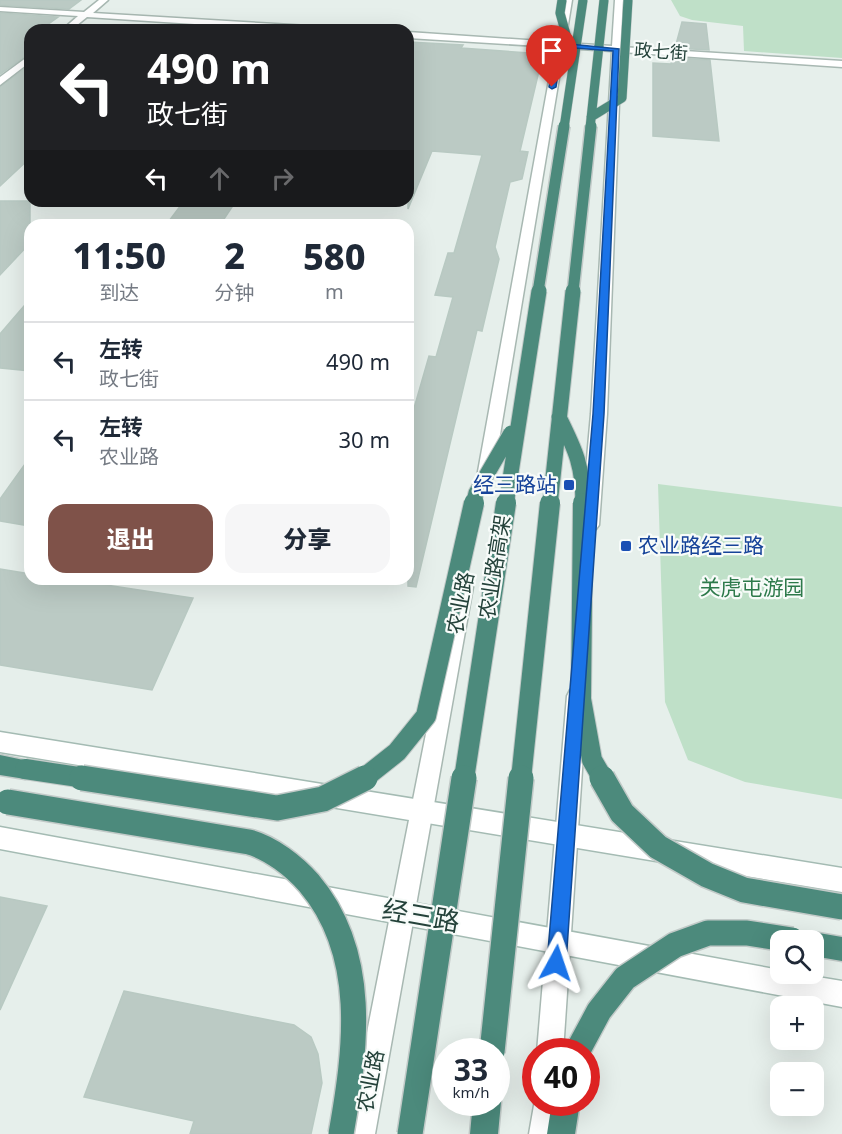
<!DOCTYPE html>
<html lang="zh">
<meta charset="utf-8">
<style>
:root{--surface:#fff;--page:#f6f6f7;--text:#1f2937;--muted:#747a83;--line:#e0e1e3;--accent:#7f5249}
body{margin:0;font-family:"Noto Sans","Noto Sans SC",sans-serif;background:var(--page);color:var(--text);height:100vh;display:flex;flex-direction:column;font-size:22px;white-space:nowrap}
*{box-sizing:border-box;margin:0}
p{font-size:20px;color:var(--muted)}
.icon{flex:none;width:33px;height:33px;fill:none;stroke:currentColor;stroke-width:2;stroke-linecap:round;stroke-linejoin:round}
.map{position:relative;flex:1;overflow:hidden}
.side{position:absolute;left:24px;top:219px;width:390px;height:366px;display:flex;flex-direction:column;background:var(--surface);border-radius:18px;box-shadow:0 6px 24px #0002}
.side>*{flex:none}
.banner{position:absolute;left:24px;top:24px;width:390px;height:183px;border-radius:18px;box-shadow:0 6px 24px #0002;background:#202124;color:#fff;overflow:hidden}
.buttons{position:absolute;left:770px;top:930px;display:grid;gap:12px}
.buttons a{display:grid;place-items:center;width:54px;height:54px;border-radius:12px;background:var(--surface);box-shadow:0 6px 24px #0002;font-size:30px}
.speed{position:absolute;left:432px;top:1038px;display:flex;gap:12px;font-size:30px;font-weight:700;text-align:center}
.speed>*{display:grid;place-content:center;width:78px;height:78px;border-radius:50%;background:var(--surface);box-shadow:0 6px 24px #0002;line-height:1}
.speed small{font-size:15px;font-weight:400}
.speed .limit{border:9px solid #d22;background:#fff;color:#111}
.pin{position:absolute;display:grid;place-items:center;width:51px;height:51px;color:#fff;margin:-62px -26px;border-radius:50% 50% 50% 0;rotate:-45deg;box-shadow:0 0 6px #0007}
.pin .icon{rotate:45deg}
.me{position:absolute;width:66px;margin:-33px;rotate:5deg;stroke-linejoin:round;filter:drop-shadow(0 0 4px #0008)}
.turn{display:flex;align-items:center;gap:21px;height:126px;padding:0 24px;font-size:27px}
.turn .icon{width:78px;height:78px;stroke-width:2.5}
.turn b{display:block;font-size:42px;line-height:51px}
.lanes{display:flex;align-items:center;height:57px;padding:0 24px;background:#0003;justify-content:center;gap:30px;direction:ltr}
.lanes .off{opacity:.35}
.eta{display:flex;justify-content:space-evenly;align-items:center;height:102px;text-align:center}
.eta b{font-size:36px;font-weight:800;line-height:42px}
.primary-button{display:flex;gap:12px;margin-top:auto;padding:12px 24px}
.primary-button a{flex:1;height:69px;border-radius:18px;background:var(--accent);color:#fff;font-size:24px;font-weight:800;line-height:69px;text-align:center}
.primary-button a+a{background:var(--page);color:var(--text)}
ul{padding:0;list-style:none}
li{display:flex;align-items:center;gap:18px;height:78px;padding:0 24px;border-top:2px solid var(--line)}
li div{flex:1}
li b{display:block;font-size:22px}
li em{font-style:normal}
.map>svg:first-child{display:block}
.green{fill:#bfe0c8}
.building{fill:#bbcac4;stroke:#b8c9c2;stroke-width:1.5}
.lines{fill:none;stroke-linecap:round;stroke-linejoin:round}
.tertiary-casing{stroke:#a8b8b2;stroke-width:3}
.secondary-casing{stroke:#a4bbb3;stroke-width:3}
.trunk-casing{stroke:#c2cac8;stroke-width:3}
.tertiary{fill:#fff;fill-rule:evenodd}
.secondary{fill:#fff;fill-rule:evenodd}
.trunk{fill:#4c8a7c;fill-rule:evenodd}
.trunk-bridge-far4-casing{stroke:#c2cac8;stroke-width:10;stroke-linecap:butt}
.trunk-bridge-far3-casing{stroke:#c2cac8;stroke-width:14;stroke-linecap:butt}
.trunk-bridge-far2-casing{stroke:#c2cac8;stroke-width:17;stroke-linecap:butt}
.trunk-bridge-far1-casing{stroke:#c2cac8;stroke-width:22;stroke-linecap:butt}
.trunk-bridge-casing{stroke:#c2cac8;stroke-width:28;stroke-linecap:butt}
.trunk-bridge-far4{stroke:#4c8a7c;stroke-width:9}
.trunk-bridge-far3{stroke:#4c8a7c;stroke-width:11}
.trunk-bridge-far2{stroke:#4c8a7c;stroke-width:15}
.trunk-bridge-far1{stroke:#4c8a7c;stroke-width:20}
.trunk-bridge{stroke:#4c8a7c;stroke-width:25}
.route{fill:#1a73e8;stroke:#114b97;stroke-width:1.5}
.transit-dot{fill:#1a4fb4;stroke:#f7fbf9;stroke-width:2}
.labels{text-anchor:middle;stroke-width:4.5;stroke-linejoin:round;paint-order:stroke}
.far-street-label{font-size:18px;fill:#24423a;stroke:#f7fbf9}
.transit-label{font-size:21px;fill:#164399;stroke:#f7fbf9;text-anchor:end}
.street-label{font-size:21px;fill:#24423a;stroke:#f7fbf9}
.park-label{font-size:21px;fill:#2d7a4b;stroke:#f7fbf9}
.near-street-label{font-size:26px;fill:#24423a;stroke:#f7fbf9}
</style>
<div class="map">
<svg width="842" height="1134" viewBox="0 0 842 1134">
<rect width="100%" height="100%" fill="#e6efeb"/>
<path class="green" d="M671,0H842V58L744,51L743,26L692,20L680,16Z
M658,484L842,507V799L745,782L688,760L665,702Z"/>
<path class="building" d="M0,0H81L69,9L0,5Z
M0,13L58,17L40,30H30V53L0,74Z
M682,22L706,24L709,50L675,48Z
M408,42L463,45L461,48L543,54L520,151L528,152L522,179L510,182L495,247L499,259L482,331L477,330L416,587L408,586V429L429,356L436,357L453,297L435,295L448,253H454L482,155L432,151L408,209Z
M673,58L710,60L719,141L653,136V63L671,64Z
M30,65V158L0,186V87Z
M0,201H30V243L0,275Z
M184,201H236L220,225H166Z
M30,299V371L0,368V334Z
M30,457V526L0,521V499Z
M0,569L30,574V579H66L193,598L152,690L0,665Z
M0,897L47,906L0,1010Z
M124,991L294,1025L311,1037L318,1054L322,1083L311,1134H190L194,1121L84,1097Z"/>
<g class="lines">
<defs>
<path id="tertiary" d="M99,0H108L93,13L326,27L330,30H287L87,17L71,30H62L78,16L0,11V7L84,12Z
M564,0H572L565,43L612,46L615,0H623L621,47L842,61V67L621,52L607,414L599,525L596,529H584L581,525L591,414L612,51L564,48L493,477L485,483L477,477L555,47L408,38V32L556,42Z
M30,55V62L0,85V77Z
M464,580L470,582L473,587L375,1134H347L455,587L458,582Z
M577,687L584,690L587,696L563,1052H537L567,696L570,690Z
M536,1094V1102H560L557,1134H529Z"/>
<path id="secondary" d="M0,732L842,868V892L0,752Z
M0,827L780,970V974H800L842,981V1007L0,849Z"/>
<path id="trunk" d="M0,755L33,762L36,769L33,776L25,779L0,775Z
M813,932L842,937V961L813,956V940H802L804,935Z
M497,1092L501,1102L498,1134H470L473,1102H496Z
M552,1102H580L575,1134H547Z"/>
</defs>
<use href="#tertiary" class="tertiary-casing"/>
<use href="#secondary" class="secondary-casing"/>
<use href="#trunk" class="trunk-casing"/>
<use href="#tertiary" class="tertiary"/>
<use href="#secondary" class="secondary"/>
<use href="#trunk" class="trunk"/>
<defs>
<path id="trunk-bridge-far4" d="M562,0L560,13L572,56
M591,117L622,98L628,0
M564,128L583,0
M590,128L604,0"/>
<path id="trunk-bridge-far3" d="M538,292L564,126
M573,292L591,126"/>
<path id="trunk-bridge-far2" d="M559,417C576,451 583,466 583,505
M473,505L476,493L511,433
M506,505L539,291
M550,505L573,291"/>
<path id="trunk-bridge-far1" d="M583,503L581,699L592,760L603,779
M25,769L92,779
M363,779L397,752L426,716L474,503
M464,779L506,503
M521,779L550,503"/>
<path id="trunk-bridge" d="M82,778L277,808L323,799L365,778
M602,778L622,813L658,847L707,875L744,890L842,907
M8,802L249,842C271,848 294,866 309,883C369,954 356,1049 341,1134
M492,1052L521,778
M577,1052L599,1011L625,978L675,945L708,933H747L792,940
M410,1134L464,778"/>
</defs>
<use href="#trunk-bridge-far4" class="trunk-bridge-far4-casing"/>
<use href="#trunk-bridge-far3" class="trunk-bridge-far3-casing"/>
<use href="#trunk-bridge-far2" class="trunk-bridge-far2-casing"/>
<use href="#trunk-bridge-far1" class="trunk-bridge-far1-casing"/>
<use href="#trunk-bridge" class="trunk-bridge-casing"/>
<use href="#trunk-bridge-far4" class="trunk-bridge-far4"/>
<use href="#trunk-bridge-far3" class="trunk-bridge-far3"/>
<use href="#trunk-bridge-far2" class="trunk-bridge-far2"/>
<use href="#trunk-bridge-far1" class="trunk-bridge-far1"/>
<use href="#trunk-bridge" class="trunk-bridge"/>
</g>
<path class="route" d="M559,43L619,49L604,414L566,963L563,970L556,973L550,970L547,963L593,414L613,51L562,47L556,87L552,89L549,87L556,45Z"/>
<g class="transit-dot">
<rect x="563" y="479" width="12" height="12" rx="3"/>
<rect x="620" y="540" width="12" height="12" rx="3"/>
</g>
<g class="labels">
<g class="far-street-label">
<text transform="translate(661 52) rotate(4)" y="6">政七街</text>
</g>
<g class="transit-label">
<text x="557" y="492">经三路站</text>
<text x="638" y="553" text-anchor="start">农业路经三路</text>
</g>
<g class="street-label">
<text transform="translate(495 567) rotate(-81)" y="7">农业路高架</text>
<text transform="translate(461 603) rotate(-79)" y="7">农业路</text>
<text transform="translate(371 1081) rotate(-79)" y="7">农业路</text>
</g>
<g class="park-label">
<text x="752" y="595">关虎屯游园</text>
</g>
<g class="near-street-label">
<text transform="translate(421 916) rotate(10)" y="9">经三路</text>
</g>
</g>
</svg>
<div class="buttons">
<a><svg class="icon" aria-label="search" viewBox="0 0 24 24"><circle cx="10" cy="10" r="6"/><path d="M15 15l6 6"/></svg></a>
<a>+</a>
<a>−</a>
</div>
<div class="speed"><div>33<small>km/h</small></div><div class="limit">40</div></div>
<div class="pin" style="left:552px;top:87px;background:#d93025"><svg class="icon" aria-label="arrive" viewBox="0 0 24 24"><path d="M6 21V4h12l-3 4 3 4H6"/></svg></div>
<svg class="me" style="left:556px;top:963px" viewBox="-20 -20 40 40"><path d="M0-17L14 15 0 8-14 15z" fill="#1a73e8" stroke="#fff" stroke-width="4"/></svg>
<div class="banner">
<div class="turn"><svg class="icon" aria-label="left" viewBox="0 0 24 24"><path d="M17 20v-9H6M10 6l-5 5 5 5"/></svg><div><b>490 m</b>政七街</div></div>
<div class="lanes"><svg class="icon" aria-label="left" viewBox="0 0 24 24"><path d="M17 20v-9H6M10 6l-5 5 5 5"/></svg><svg class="icon off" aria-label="ahead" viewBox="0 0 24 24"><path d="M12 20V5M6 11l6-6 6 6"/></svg><svg class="icon off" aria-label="right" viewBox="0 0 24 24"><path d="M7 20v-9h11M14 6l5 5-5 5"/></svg></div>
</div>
<section class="side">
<div class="eta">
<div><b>11:50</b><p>到达</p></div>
<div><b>2</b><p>分钟</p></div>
<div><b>580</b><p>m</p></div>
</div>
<ul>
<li><svg class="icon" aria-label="left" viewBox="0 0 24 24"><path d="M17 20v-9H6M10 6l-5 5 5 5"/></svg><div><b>左转</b><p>政七街</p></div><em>490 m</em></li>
<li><svg class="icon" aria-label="left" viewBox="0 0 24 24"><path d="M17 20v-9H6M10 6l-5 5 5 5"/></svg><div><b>左转</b><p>农业路</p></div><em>30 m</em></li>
</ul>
<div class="primary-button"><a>退出</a><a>分享</a></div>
</section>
</div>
